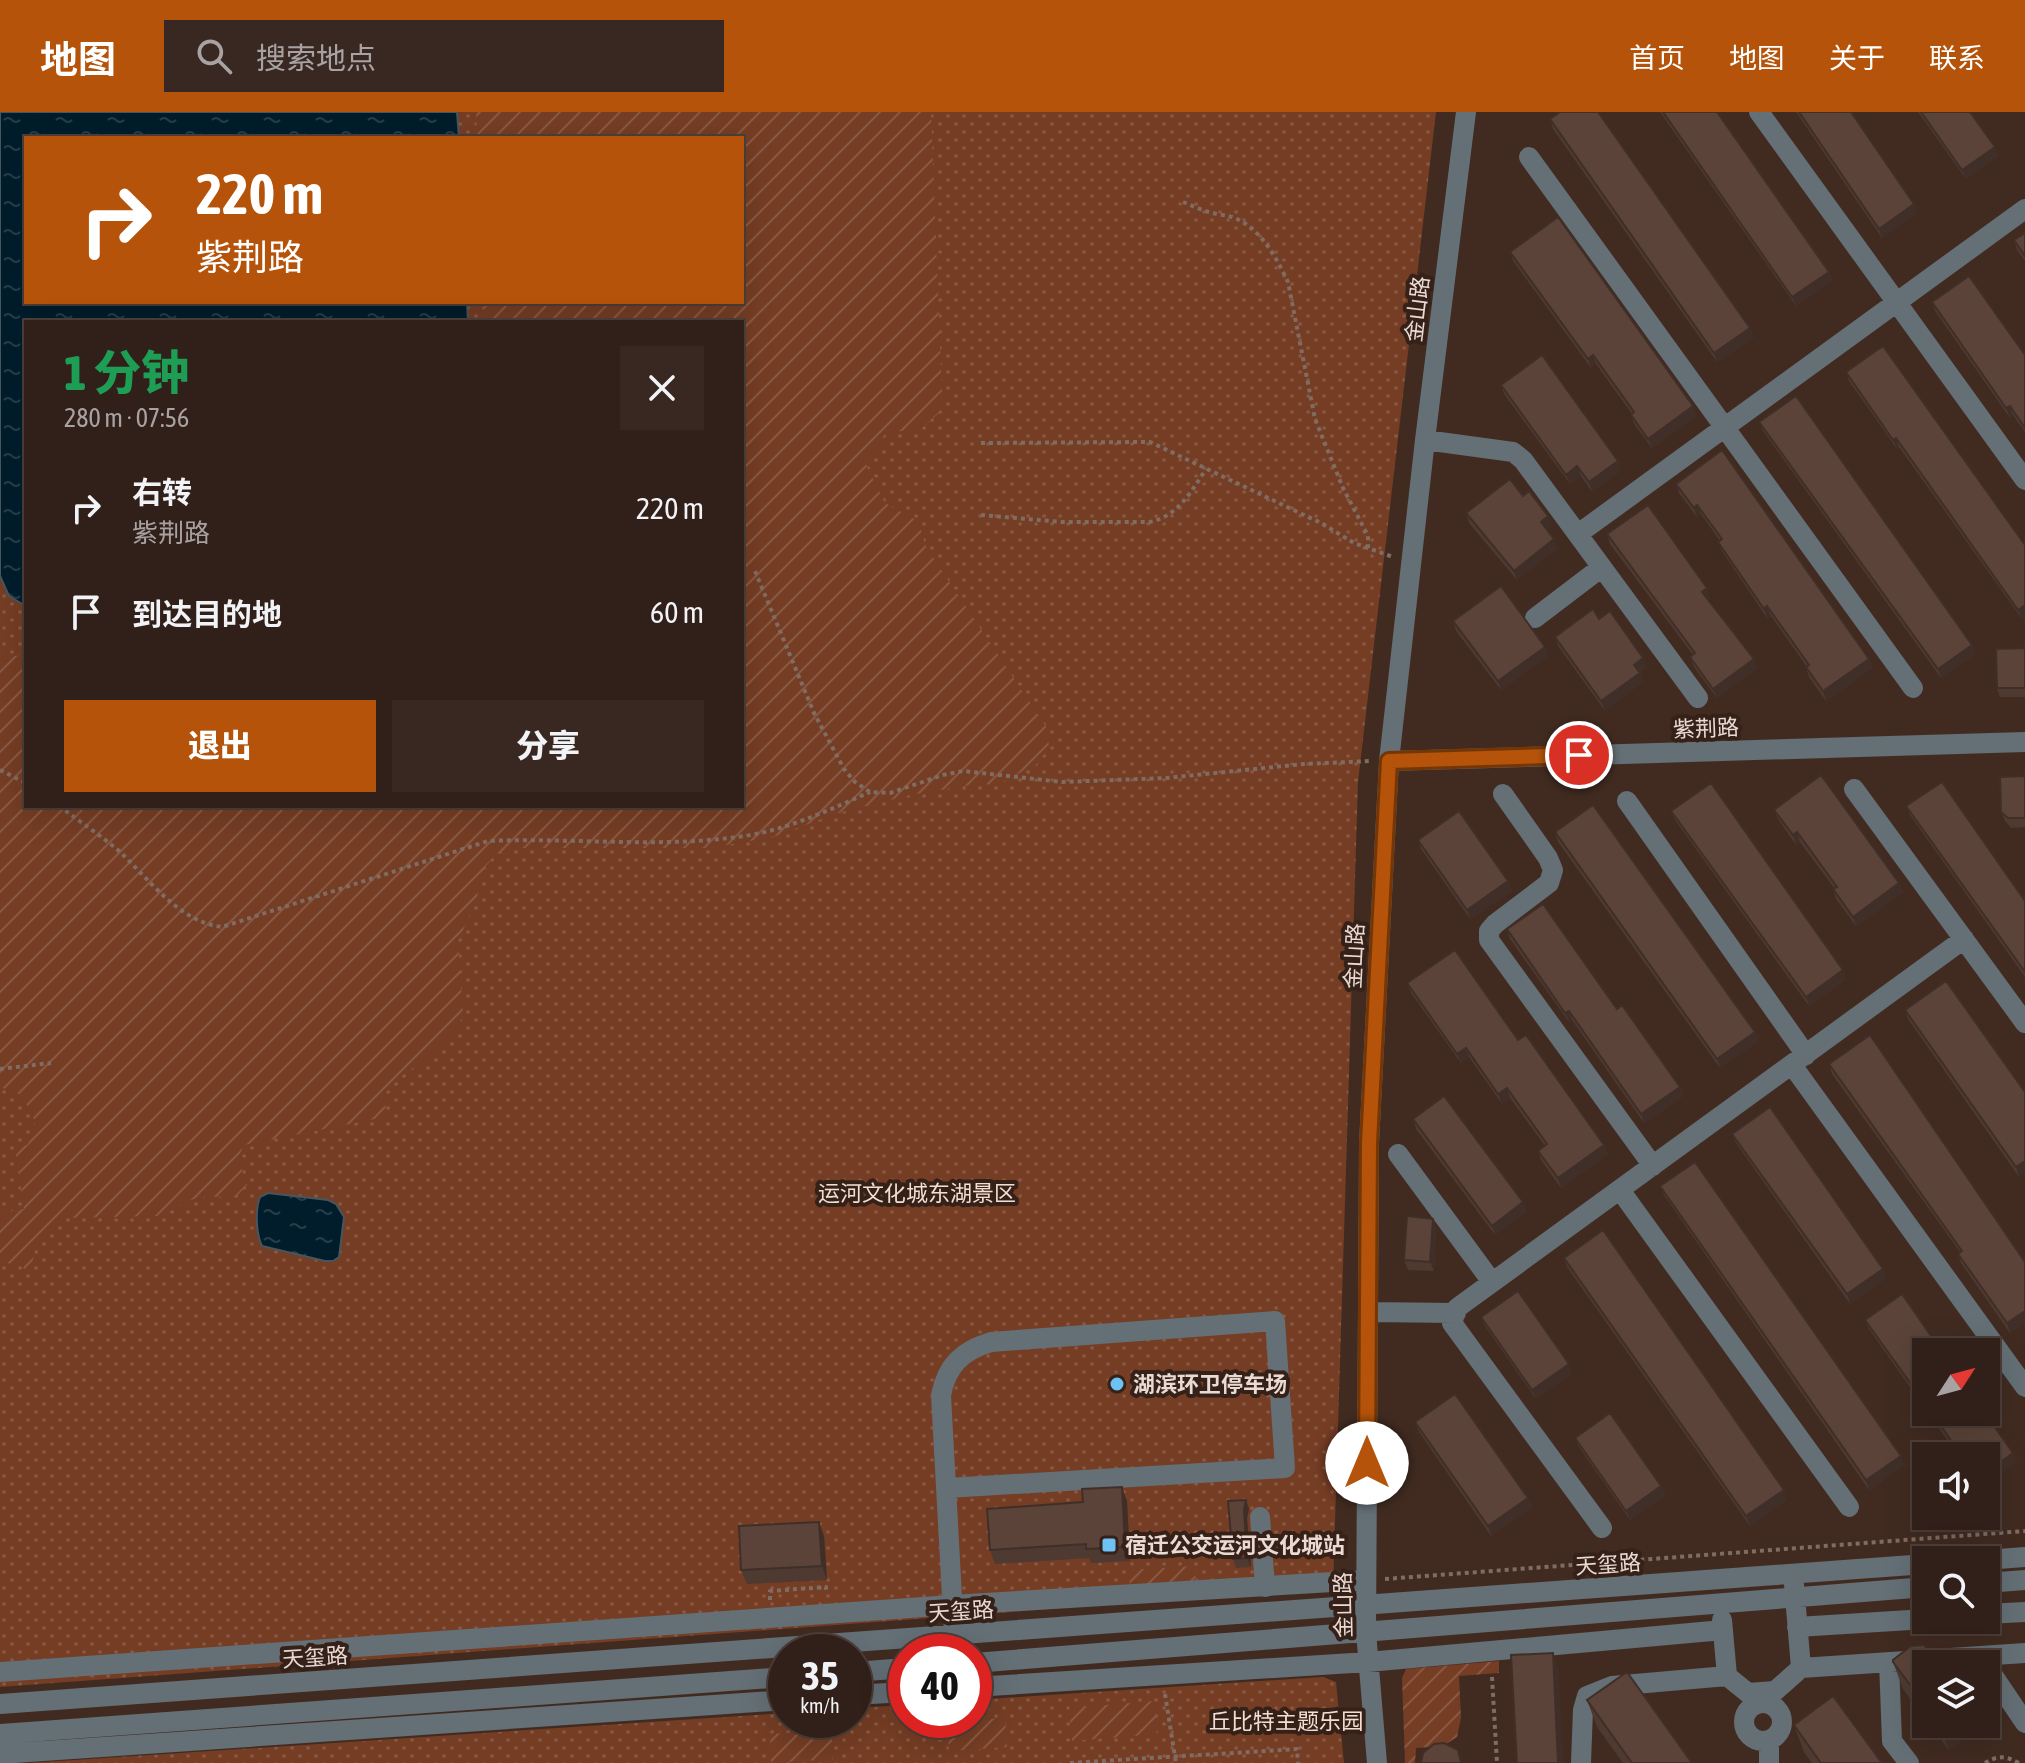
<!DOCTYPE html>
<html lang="zh">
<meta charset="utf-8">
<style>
:root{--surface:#312019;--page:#392822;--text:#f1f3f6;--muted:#a8a3a2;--line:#4c3e38;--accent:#b45309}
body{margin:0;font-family:"Asap Condensed","Noto Sans SC",sans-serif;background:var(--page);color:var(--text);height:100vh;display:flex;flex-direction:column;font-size:30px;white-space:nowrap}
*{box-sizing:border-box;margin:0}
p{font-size:26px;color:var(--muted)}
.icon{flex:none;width:44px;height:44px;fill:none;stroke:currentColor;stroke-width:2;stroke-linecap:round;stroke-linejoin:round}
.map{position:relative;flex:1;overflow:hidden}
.side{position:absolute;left:24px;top:208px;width:720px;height:488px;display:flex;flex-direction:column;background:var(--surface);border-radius:0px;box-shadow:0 8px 32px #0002,0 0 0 2px var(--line)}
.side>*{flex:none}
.banner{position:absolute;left:24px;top:24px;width:720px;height:168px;border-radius:0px;box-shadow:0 8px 32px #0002,0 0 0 2px var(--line);background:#b45309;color:#fff;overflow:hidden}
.needle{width:52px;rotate:54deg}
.buttons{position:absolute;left:1912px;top:1226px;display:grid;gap:16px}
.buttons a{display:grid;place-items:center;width:88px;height:88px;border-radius:0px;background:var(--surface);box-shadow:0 8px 32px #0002,0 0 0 2px var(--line);font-size:40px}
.speed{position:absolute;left:768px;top:1522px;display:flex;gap:16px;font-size:40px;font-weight:700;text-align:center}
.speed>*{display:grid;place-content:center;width:104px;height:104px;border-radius:50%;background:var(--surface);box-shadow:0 8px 32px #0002,0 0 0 2px var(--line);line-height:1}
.speed small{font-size:20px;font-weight:400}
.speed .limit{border:12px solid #d22;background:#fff;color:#111}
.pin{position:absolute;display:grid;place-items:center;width:68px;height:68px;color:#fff;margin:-34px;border:4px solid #fff;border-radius:50%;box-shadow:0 2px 8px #0007}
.me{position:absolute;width:88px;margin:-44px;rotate:0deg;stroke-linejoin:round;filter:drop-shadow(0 0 6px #0008)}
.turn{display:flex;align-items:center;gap:28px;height:168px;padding:0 40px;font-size:36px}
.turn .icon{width:104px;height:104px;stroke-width:2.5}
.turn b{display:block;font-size:56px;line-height:68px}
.round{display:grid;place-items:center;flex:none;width:84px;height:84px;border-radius:0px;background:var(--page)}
.summary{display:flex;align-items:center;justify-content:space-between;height:136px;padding:0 40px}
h1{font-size:48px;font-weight:800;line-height:60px;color:#1e9e55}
.primary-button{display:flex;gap:16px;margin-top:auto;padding:16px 40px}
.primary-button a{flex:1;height:92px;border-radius:0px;background:var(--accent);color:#fff;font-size:32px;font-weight:800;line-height:92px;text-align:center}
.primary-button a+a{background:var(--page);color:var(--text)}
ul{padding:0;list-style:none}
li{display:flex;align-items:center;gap:24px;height:104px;padding:0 40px}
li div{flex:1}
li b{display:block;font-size:30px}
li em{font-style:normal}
header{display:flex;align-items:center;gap:48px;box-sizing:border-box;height:112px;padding:0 40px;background:var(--accent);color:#fff}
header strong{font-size:38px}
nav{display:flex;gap:44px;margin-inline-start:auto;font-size:28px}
.search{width:560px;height:72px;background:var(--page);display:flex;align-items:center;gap:20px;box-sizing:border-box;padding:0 28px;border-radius:0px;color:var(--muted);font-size:30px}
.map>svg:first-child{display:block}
.park{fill:url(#park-dots);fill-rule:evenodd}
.garden{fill:url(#garden-furrows)}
.water{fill:url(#water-ripples);stroke:#47565e;stroke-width:2}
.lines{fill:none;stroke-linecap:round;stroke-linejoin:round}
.path{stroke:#7f6c63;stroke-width:4;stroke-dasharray:4 4;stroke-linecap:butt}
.minor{stroke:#646f76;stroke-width:20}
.wall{fill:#4e3a31}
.shaded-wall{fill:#402f28}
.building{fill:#5b4339;stroke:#402f28;stroke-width:2}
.route-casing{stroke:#753606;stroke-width:20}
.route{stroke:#b45309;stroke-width:14}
.poi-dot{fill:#6ec2f3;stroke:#362118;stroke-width:3}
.labels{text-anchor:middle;stroke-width:8;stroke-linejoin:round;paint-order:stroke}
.street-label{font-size:22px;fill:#e9dad4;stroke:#362118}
.park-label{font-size:22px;fill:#f4ddd3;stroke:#362118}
.poi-label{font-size:22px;font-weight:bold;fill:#e9dad4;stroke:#362118;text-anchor:start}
</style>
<header>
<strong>地图</strong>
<div class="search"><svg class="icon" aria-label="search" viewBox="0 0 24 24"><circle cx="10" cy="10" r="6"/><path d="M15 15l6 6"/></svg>搜索地点</div>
<nav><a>首页</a><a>地图</a><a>关于</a><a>联系</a></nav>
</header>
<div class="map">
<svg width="2025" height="1651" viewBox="0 0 2025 1651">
<defs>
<pattern id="park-dots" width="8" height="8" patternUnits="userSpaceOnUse" patternTransform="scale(2)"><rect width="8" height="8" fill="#753d24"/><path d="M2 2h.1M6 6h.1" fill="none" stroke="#895843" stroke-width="1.8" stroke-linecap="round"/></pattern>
<pattern id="garden-furrows" width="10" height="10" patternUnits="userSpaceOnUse" patternTransform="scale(2)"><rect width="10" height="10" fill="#753d24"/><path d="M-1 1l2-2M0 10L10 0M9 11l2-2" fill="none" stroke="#895843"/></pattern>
<pattern id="water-ripples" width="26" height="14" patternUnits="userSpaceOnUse" patternTransform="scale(2)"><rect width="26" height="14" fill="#011d2c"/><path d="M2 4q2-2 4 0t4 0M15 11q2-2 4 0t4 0" fill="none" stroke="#263d4a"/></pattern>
</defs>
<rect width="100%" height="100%" fill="#412b21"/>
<path class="park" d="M0,0H1436L1358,670L1333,1476L0,1575ZM26,26H742V190H26ZM26,210H742V694H26Z
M1323,1565L1336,1570L1344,1651H29L786,1601V1608H854V1596L906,1593V1608H974V1588Z"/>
<path class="garden" d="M476,0H931L942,281L940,300L920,318L886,320L866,353L885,391L918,409L926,435L1047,616L1049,635L1037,652L999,672L971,673L910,683L838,701L773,725L709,736H510L496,742L485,755L475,792L458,829L463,904L454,922L432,944L402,963L386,980L385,1005L244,1033L238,1046L247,1073L236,1085C224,1085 209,1084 197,1086C182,1090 172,1101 156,1104L65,1106L47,1118L35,1138L30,1161L19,1153L0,1150V1101L24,1097L15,1035L27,1033C42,1012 33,1001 19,982L0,975V543L26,544V694H742V210H484L483,190H742V26H477Z
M1195,1454L1196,1473L1130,1477L1129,1458Z
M1499,1549V1561L1459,1564L1461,1606L1457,1625L1443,1634L1416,1636L1415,1651H1405L1402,1566L1406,1557Z
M1154,1589L1157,1622L1072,1629L1069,1596Z
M1005,1606L1007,1635L949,1639L947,1610Z
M831,1618L833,1647L771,1651L770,1622Z"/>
<path class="water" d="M0,0H457L459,26H26V190H467L468,210H26L24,493L9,484L0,464Z
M268,1081L328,1088L336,1092L344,1105L339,1145L333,1149H325L262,1134C256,1122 255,1098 260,1085Z"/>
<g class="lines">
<path class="path" d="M1183,90C1193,94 1203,99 1213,101C1219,103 1226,103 1232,105C1260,115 1276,145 1288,170L1315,307L1343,376L1368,424V436
M981,331L1150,330L1321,411L1354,431L1393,445
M981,403L1062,410H1150C1178,404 1191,380 1206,357
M755,459L814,601L844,657L855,670L870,680L890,681L943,663L963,659L1062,670L1166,666L1304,652L1370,649
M0,658L26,671
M59,694C79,709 100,723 119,739C149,767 179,810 222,815L488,729C576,725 668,738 756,722C795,714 834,696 870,680
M0,957L51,951
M1385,1467L2025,1419
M770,1488V1479L826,1475V1481
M1492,1565L1497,1651
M1165,1582L1176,1651
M1070,1651L1297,1637L1298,1651
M1985,1651C1998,1643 2006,1644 2019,1651"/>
<path class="minor" d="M1759,0L2025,368
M1529,45L1913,576
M1425,328L1513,340L1523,348L1698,586
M1578,422L2025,97
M1535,506L1602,455
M1389,649L2025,630
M1854,677L2025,911
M1503,682L1548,746L1553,758L1549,771L1495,812L1489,819V828L1653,1054
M1627,689L1806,943
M1792,953L2025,1275
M1398,1042L1492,1170
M1620,1078L1849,1395
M1368,1200L1456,1201
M947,1376L1285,1356L1275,1209L991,1230C962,1239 947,1253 941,1283L955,1540
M1260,1405L1265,1475
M1602,1416L1452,1211L1457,1196L1964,827
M1985,1448L2025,1445
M1986,1471L2025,1468
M1794,1472L1801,1556
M1986,1502L2025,1500
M1722,1508L1727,1564
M1797,1515L1926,1507
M1889,1550L1892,1629L1909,1651
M974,1551L1926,1475
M1986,1553L2025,1611
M0,1560L952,1493L1366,1468
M854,1560L906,1556
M974,1575L1368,1550L1723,1518
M854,1583L906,1580
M1744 1610a19 19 0 1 1 38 0a19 19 0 1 1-38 0Z
M0,1592L1926,1452
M0,1622L786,1565
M1769,1628V1651
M0,1642L786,1588
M1377,1651L1366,1520L1369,1031L1389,649L1425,328L1466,0
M1581,1651L1583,1598L1587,1584L1612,1574L1727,1564L1748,1581L1775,1579L1801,1556L2025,1541"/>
</g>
<path class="wall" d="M1660,0H1717L1829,160L1832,169L1796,194Z
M1796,0H1851L1914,92L1917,101L1882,126Z
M1918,0H1970L1998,44L1966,67Z
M1550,7L1754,225L1717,250L1553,17Z
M2025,121V149L2017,138L2014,128Z
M1510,140L1693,294L1696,304L1652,336L1634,312L1631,303L1632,302L1596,252L1591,256L1513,149Z
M1932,190L2025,243V320L2013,303L2010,306L1935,199Z
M1846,260L2025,433V505L2022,507L1899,335L1897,337L1849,269Z
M1501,273L1621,358L1592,380L1581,364L1570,372L1504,282Z
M1759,310L1972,533L1975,542L1941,566L1763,319Z
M1676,372L1869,547L1872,556L1826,589L1809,565L1806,555H1807L1771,504L1767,506L1722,439L1718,430L1720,429L1701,402L1697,405L1679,381Z
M1523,384L1552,414L1547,417L1558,436L1517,468L1469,411L1466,401Z
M1607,422L1710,486L1708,487L1757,556L1717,586L1694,555L1690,545L1693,543L1610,432Z
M1599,507L1647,555L1640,560L1643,570L1605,599L1558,534L1555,525Z
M1453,509L1548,544L1501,578L1456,519Z
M2025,536V585H2000L1997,576Z
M2025,664V715L2011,716L2005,709L2001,700Z
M1906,694L2025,789V865L1910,703Z
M1774,698L1899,771L1903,780L1856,814L1836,787L1833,777L1834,776L1800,730L1796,733L1778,707Z
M1671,699L1846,867L1809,894L1675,708Z
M1555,720L1755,920L1758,929L1720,956L1558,730Z
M1418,728L1508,769L1512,779L1470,807L1421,737Z
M1507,817L1617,897L1680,975L1683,984L1644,1011L1572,908L1569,910L1510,827Z
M1407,871L1518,928L1604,1033L1608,1042L1561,1076L1541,1048L1538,1039L1545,1034L1510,986L1502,992L1469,945L1461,951L1411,881Z
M1905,898L2025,980L2019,1065L1908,907Z
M1829,952L2025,1150V1210L2010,1221L1961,1151L1958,1142L1960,1140L1832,962Z
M1413,1007L1527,1099L1495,1123L1416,1017Z
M1732,1022L1883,1157L1886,1166L1850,1192L1736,1031Z
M1660,1074L1905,1353L1869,1378L1664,1083Z
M1436,1116L1434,1159L1408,1158L1404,1148Z
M1564,1146L1787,1388L1750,1414L1567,1155Z
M1481,1205L1572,1261L1536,1287L1485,1214Z
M1865,1208L1926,1240V1298L1869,1217Z
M1927,1300H1984L2017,1351L1986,1344H1959Z
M1415,1310L1528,1386L1532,1395L1491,1424L1419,1320Z
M1575,1326L1661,1374L1665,1383L1630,1408L1579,1335Z
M1246,1388L1249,1397L1247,1406L1251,1455L1236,1456L1233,1447Z
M1127,1389L1130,1449L1091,1451L1089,1446L995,1452L990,1438Z
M824,1424L827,1468L747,1472L741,1458Z
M1893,1550L1926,1552V1608L1903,1577Z
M1587,1588L1692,1651H1623L1597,1615Z
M1929,1612H1975L1977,1617L1949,1638Z
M1794,1613L1882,1651H1812L1804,1640Z"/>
<path class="shaded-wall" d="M1995,35L1998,44L1966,67L1962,58Z
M1914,92L1917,101L1882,126L1879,117Z
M1829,160L1832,169L1796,194L1792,185Z
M1750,216L1754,225L1717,250L1714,241Z
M1593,243L1596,252L1591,256L1588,247Z
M1693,294L1696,304L1652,336L1648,327Z
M2010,294L2013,303L2010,306L2006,296Z
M1896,326L1899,335L1897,337L1893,328Z
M1618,349L1621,358L1592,380L1589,370Z
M1577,354L1581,364L1570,372L1566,363Z
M1697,393L1701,402L1697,405L1694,396Z
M1548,404L1552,414L1545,419L1541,410Z
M1554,427L1558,436L1517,468L1514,459Z
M1707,476L1710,486L1705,489L1702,480Z
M2025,493V505L2022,507L2018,498Z
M1767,494L1771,504L1767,506L1764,497Z
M1972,533L1975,542L1941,566L1938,557Z
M1545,535L1548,544L1501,578L1498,569Z
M1643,546L1647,555L1637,562L1634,553Z
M1754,547L1757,556L1717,586L1713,577Z
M1869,547L1872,556L1826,589L1823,579Z
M1640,561L1643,570L1605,599L1601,589Z
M1797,720L1800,730L1796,733L1793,723Z
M1508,769L1512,779L1470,807L1467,798Z
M1899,771L1903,780L1856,814L1853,805Z
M1843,858L1846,867L1809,894L1806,885Z
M1569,899L1572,908L1569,910L1565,901Z
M1755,920L1758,929L1720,956L1717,947Z
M1466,936L1469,945L1461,951L1457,942Z
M1680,975L1683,984L1644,1011L1641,1002Z
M1507,976L1510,986L1502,992L1498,982Z
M1604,1033L1608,1042L1561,1076L1558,1066Z
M2025,1049V1061L2019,1065L2016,1055Z
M1523,1090L1527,1099L1495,1123L1492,1114Z
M1433,1107L1436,1116L1434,1159L1430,1150Z
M1883,1157L1886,1166L1850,1192L1847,1182Z
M2025,1199V1210L2010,1221L2007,1211Z
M1569,1252L1572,1261L1536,1287L1532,1278Z
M2013,1341L2017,1351L1986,1372V1361Z
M1901,1344L1905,1353L1869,1378L1866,1368Z
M1661,1374L1665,1383L1630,1408L1626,1399Z
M1122,1375L1127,1389L1130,1449L1125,1435Z
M1784,1378L1787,1388L1750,1414L1746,1404Z
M1528,1386L1532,1395L1491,1424L1488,1414Z
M1246,1388L1249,1397L1247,1406L1251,1455L1247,1446L1244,1397Z
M819,1410L824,1424L827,1468L822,1454Z
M1553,1541L1559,1559L1563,1651H1558Z
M1939,1612H1975L1977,1617L1949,1638Z"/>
<path class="building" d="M1560,0H1598L1750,216L1714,241L1550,7Z
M1663,0H1717L1829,160L1792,185Z
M1799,0H1851L1914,92L1879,117Z
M1921,0H1970L1995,35L1962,58Z
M1558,105L1693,294L1648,327L1631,303L1634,300L1593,243L1588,247L1510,140Z
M2025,121V144L2014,128Z
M1969,164L2025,243V316L2010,294L2006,296L1932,190Z
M1883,234L2025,433V493L2018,498L1896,326L1893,328L1846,260Z
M1542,243L1618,349L1589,370L1577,354L1566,363L1501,273Z
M1796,284L1972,533L1938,557L1759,310Z
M1722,338L1869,547L1823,579L1806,555L1809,553L1767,494L1764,497L1718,430L1722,427L1697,393L1694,396L1676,372Z
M1510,367L1523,384L1529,379L1548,404L1541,410L1554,427L1514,459L1466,401Z
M1648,393L1707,476L1702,480L1754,547L1713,577L1690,545L1695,541L1607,422Z
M1501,474L1545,535L1498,569L1453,509Z
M1593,497L1599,507L1610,499L1643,546L1634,553L1640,561L1601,589L1555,525Z
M2025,536V576H1997L1996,537Z
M1821,663L1899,771L1853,805L1833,777L1837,775L1797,720L1793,723L1774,698Z
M2025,664V706H2008L2001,700L2000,665Z
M1942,670L2025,789V860L1906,694Z
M1711,671L1843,858L1806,885L1671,699Z
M1593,693L1755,920L1717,947L1555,720Z
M1459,699L1508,769L1467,798L1418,728Z
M1543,792L1617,897L1622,893L1680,975L1641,1002L1569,899L1565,901L1507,817Z
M1455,838L1518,928L1526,923L1604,1033L1558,1066L1538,1039L1547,1032L1507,976L1498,982L1466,936L1457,942L1407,871Z
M1946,869L2025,980V1049L2016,1055L1905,898Z
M1870,923L2025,1150V1199L2007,1211L1958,1142L1962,1139L1829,952Z
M1444,984L1523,1090L1492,1114L1413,1007Z
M1770,995L1883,1157L1847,1182L1732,1022Z
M1695,1050L1901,1344L1866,1368L1660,1074Z
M1407,1104L1433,1107L1430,1150L1404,1148Z
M1603,1118L1784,1378L1746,1404L1564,1146Z
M1518,1179L1569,1252L1532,1278L1481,1205Z
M1902,1182L1942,1240H1926V1293L1865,1208Z
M1455,1282L1528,1386L1488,1414L1415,1310Z
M1931,1300H1984L2013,1341L1986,1361V1344H1962Z
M1610,1301L1661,1374L1626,1399L1575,1326Z
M1122,1375L1125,1435L1086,1437V1432L990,1438L987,1397L1083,1390L1082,1377Z
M1246,1388L1244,1397L1247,1446L1233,1447L1228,1389Z
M819,1410L822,1454L741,1458L739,1414Z
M1924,1533L1939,1552H1926V1594L1893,1550V1548L1911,1534Z
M1553,1541L1558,1651H1517L1511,1543Z
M1627,1560L1692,1651H1632L1587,1588Z
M1833,1584L1882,1651H1821L1794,1613Z
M1444,1631L1458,1638L1461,1651H1421L1423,1641L1434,1632Z"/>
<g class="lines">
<defs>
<path id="route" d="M1367,1351L1369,1031L1389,649L1579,643"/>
</defs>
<use href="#route" class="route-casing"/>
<use href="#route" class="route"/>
</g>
<g class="poi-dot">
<circle cx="1117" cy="1272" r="8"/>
<rect x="1101" y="1425" width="16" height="16" rx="4"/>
</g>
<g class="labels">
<g class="street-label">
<text transform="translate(1417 197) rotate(-83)" y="8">金山路</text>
<text transform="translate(1706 616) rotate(-2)" y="8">紫荆路</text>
<text transform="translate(1354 844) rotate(-87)" y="8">金山路</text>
<text transform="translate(1608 1452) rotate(-4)" y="8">天玺路</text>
<text transform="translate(1343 1493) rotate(-91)" y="8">金山路</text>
<text transform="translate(961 1499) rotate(-4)" y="8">天玺路</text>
<text transform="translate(315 1545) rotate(-4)" y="8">天玺路</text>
</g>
<g class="park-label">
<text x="917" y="1089">运河文化城东湖景区</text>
<text x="1286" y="1617">丘比特主题乐园</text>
</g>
<g class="poi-label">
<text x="1133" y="1280">湖滨环卫停车场</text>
<text x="1125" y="1441">宿迁公交运河文化城站</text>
</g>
</g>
</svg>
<div class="buttons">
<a><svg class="needle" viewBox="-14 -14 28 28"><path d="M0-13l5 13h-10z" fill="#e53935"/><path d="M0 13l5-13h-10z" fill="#a8a3a2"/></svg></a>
<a><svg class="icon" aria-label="sound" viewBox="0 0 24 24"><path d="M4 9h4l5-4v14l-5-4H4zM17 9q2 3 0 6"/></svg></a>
<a><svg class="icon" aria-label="search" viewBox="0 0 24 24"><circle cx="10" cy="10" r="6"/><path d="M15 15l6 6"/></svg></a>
<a><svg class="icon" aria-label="layers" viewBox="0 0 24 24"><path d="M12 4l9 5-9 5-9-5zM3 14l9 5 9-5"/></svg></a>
</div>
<div class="speed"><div>35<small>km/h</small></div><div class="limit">40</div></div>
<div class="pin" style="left:1579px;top:643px;background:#d93025"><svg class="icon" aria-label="arrive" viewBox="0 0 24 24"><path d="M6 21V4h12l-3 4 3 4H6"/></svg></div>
<svg class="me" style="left:1367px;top:1351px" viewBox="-20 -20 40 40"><circle r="19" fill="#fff"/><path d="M0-13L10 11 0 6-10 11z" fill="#b45309"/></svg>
<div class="banner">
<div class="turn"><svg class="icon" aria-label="right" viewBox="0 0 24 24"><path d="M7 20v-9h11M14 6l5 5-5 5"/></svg><div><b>220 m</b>紫荆路</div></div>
</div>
<section class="side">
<div class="summary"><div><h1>1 分钟</h1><p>280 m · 07:56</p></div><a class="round"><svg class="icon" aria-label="close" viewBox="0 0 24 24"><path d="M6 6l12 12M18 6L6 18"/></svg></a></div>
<ul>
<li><svg class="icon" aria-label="right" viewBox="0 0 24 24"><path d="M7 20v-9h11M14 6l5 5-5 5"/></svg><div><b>右转</b><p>紫荆路</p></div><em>220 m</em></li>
<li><svg class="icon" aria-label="arrive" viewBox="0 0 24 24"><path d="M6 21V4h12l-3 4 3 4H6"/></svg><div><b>到达目的地</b></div><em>60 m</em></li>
</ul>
<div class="primary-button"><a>退出</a><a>分享</a></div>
</section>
</div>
